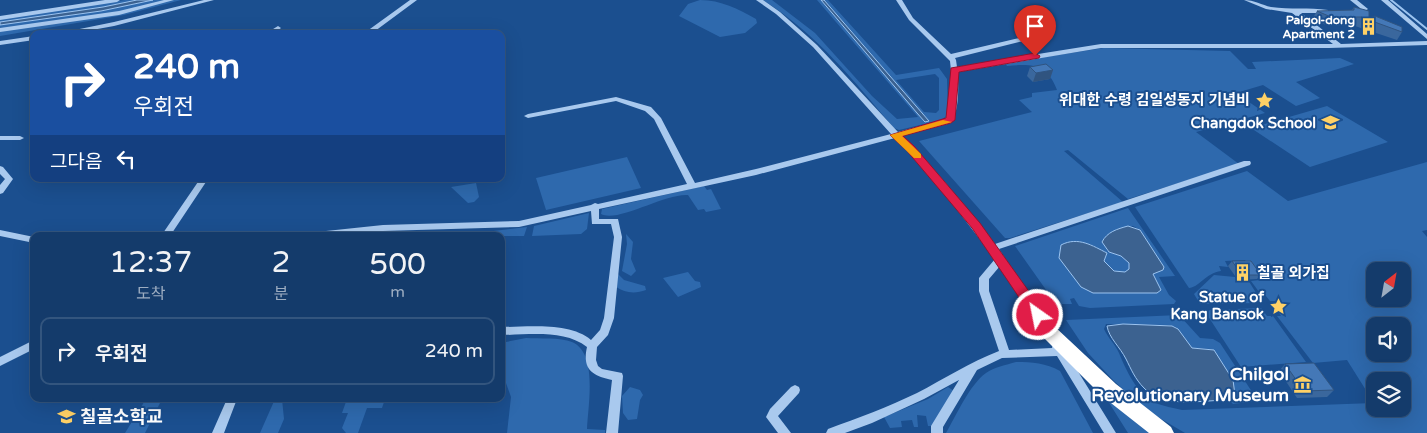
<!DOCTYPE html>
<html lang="ko">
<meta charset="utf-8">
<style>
:root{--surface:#143b6b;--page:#214673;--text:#f1f3f6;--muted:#9dadc1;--line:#33557e}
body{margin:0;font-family:"Varela Round","Noto Sans KR",sans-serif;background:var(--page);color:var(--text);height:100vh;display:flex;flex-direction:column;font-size:19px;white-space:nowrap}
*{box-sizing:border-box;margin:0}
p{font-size:16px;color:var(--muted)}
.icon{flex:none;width:28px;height:28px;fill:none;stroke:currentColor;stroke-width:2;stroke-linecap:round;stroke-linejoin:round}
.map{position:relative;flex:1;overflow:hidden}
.panel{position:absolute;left:30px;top:232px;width:475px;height:170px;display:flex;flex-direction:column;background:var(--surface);border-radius:10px;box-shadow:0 5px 20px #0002,0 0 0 1px var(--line)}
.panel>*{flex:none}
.top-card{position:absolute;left:30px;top:30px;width:475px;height:152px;border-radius:10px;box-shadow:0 5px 20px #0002,0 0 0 1px var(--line);background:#1a4fa0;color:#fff;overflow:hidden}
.needle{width:32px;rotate:31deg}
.tools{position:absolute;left:1366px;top:262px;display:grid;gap:10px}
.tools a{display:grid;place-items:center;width:45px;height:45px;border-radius:10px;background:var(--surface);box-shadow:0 5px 20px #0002,0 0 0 1px var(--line);font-size:25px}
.pin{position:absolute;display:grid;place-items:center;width:42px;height:42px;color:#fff;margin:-51px -21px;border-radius:50% 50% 50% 0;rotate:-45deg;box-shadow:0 0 5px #0007}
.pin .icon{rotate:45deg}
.me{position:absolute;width:55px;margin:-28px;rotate:327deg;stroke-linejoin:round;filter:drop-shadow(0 0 4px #0008)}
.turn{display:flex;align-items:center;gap:18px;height:105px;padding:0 20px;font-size:22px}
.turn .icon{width:65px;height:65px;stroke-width:2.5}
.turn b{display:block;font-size:35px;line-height:42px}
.then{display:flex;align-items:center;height:48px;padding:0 20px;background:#0003;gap:10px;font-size:19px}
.eta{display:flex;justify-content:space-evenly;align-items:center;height:85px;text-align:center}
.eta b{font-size:30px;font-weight:600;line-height:35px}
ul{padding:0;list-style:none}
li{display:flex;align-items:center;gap:15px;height:68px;margin:0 10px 8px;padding:0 10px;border:2px solid var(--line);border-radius:10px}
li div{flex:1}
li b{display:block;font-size:19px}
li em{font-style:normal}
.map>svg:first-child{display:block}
.green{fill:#2e69ad;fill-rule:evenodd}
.water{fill:#3c6290;stroke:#9cc4f0}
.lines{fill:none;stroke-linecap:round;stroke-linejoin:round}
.stream{stroke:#9cc4f0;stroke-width:2}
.minor{fill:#a9c9ee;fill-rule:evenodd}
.highway{fill:#fff;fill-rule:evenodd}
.wall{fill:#3a679d}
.shaded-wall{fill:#305480}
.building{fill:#4478b7;stroke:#305480}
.route{fill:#e11d48;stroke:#92132f}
.slow{fill:#f59e0b}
.labels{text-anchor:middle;stroke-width:4;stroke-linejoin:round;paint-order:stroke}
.far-poi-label{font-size:12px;font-weight:bold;fill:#fff;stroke:#1b4f8f;text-anchor:end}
.poi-label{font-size:15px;font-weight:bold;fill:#fff;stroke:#1b4f8f;text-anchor:end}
.near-poi-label{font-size:18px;font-weight:bold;fill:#fff;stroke:#1b4f8f;text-anchor:end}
</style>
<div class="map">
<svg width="1427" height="433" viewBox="0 0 1427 433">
<rect width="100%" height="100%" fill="#1b4f8f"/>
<path class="green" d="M125,0H137L103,7L0,22V18Z
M153,0H181L124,15L0,36V25L101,11Z
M700,0C721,0 738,9 756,19L757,23L745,33L720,37L679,16L688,4Z
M763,0H772L815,33L872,96L897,119L918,117L817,0H821L925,122L929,121L824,0H828L896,75L939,68L947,79L948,115L941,120L899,130L894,128C853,80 818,35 763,0ZM935,74L939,78V110L936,113L924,112L896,80Z
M1104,48L1230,51L1248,69H1256L1252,62L1340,58L1354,64L1296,82L1320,98L1296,106L1263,85L1236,93L1265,113L1196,132L1239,164L1128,199L1068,150L1064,151L1123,202L1010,238H1005L919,141L1032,112L1019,100L1032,97V93L1057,90C1047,63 1031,64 1007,66L1005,63Z
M1327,106L1388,142L1310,167L1251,128Z
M627,157L641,188L546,210L536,178Z
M1427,162V230L1422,231L1427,237V433H1185L1146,410L1114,381L1088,353L1066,320L1179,315L1200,338L1213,339L1220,343L1258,401L1233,404L1229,400L1235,395L1233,380L1211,349L1192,348L1176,327L1168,325L1106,324L1104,329C1108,338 1115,344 1119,353C1126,370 1137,394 1155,403C1163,406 1174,408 1182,410L1374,403L1347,360L1313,363L1277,316H1281L1277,310H1284L1277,301H1270L1266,296H1262L1251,281L1260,280L1245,260L1225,261L1228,267L1219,266L1221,271C1206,273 1198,288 1189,288L1135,207L1247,171L1288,201ZM1375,271H1402V299H1375ZM1375,326H1402V354H1375ZM1375,381H1402V409H1375Z
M476,183L479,197L474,202L468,203L451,187Z
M704,186L707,190L711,189L721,209L706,212L704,209L698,210L688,195C665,193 618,223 601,214L602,209Z
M1128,208L1175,276L1159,277L1169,295L1176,301L1174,304L1090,308L1079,306L1074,298L1070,299L1072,304H1056L1015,246ZM1133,226L1140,230L1164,267L1163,270L1153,274L1161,290L1088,291L1077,241L1092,245L1107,253L1104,261C1108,269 1116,273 1125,272L1129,270V263L1121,256L1107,251L1103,240L1117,229Z
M589,213L587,229L581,234L532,236L534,226Z
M527,227L524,236H476L477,233Z
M626,234L633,242L631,259L636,271L631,276L622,271L627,244Z
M616,272L624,280L645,286L646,290C635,294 625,293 616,287Z
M688,272L695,281L700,282L701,287L678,297L663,278Z
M1214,275L1235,277L1238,281L1248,280L1258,296H1253L1258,303L1200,304L1194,294Z
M1261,308L1267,316H1273L1306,362L1241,367L1206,313L1210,310Z
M526,338C539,339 560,337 572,342C598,353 588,405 587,429L605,430V433H507L511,397L501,369V343Z
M1016,362C1032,362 1046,363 1060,371L1093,433H946C956,416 970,384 986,373C994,367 1006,365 1016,362Z
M630,387L640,390L643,395L640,400L637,419L628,420L623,413L622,396Z
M948,387L954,391L933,426H928L926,416L917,415L918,427H914L912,420L901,421L902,427L890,428L884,417L928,399Z
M1101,390L1159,433H1128Z
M146,399H162L145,433H125Z
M275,399H282L284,419L278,433H260Z
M347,399H385L382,408H367L358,433H346L342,428L348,413H342Z"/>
<path class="water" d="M137,0H153L101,11L0,25V22L103,7Z
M821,0H824L929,121L925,122L917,113Z
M1128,226L1140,230L1164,267L1163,270L1153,274L1161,290L1157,293H1093L1081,287L1059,258L1061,245C1078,236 1093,246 1107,253L1104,261L1114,271L1125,272L1129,269V263L1121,256L1109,252L1102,242C1107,232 1117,229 1128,226Z
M1123,324L1172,326L1178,329L1192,348L1214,350L1233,380L1235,395L1229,400C1203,400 1163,409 1144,388C1135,379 1131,369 1126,359C1120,347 1109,338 1107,326Z"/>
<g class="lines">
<path class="stream" d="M1391,0L1427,29"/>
<path class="minor" d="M105,0H120L117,2L0,20V16Z
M164,0H174L119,15L0,32V28L119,11Z
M204,0H214L114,26L70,34H55L114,22Z
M410,0H417L371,34H363Z
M756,0H763L780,12L817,45L898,132L945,119C954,103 952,79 950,61L909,20L896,0H902L913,18L951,54L1049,31L1052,33L1051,34L955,58L956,60L957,67L1101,44H1333L1292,13L1266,9L1244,0C1254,0 1262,5 1271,7C1290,10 1309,7 1328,10V12L1326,13H1301L1341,44L1427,41V45L1329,48H1101L958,72C958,88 960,108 951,123L902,136L944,181L995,244L1244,161H1250L1251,163L1250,165L999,249L1056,336L1055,339L1051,340L1047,339L1000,266L989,279V291L1009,350L1052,348L1053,344L1057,343L1061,344L1116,433H1104L1057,356L1002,358L977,370L943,427V433H931V426L959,380L924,399L872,423L845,433H826L828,429C858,418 888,407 917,393C944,379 970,362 999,351L979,291V278L995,259L938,185L895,138L756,175L599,209V219H618L622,237L614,318L608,335L597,347L596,360L598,366L602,369L622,373L623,376L618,433H606L612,380C592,376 582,369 587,347C564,329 528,335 501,335V327C528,327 570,322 591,340L600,330L604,318L614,237L611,224H592L591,211L519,227L383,231L334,236H303L307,233L383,225L519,221L591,205L595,203L598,204L687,184L654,119L645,111L616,101L528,118L524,116L528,114L616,97L651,107L661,118L695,183L756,169L891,134L813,47L776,14Z
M1350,0H1357L1368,9L1365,11L1352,12V10L1360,8Z
M1381,0H1388L1427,34V39Z
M278,26L281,28L273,34H265Z
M34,36V40L0,45V41Z
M0,136H20L24,138L20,140H0Z
M0,166L3,167L13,179L3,193L0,194V185L5,179L0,174Z
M200,179H208L170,236H161Z
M0,230L34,237V243L0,236Z
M34,340V349L0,366V357Z
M795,385L799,387L800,390L799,393L778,416L791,433H778L766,417L770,409L791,387Z
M227,399H237L224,433H212Z"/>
<path class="highway" d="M1048,324L1054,326L1116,384L1171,427L1174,433H1149L1102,396L1042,336L1039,331L1042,326Z"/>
</g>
<path class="wall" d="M1354,7L1369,18L1402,32L1397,40L1355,26L1326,25L1312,19L1317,11L1352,10Z
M1030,67L1053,70L1050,79L1033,82L1027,76Z
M1232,261L1261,275L1257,279L1238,280L1228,266Z
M1285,364L1334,390L1327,397L1297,398L1279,371Z"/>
<path class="shaded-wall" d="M1053,70L1050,79L1033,82L1036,73Z"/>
<path class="building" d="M1354,7L1369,11V18L1375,16L1402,27V32L1361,17H1331L1317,11L1354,10Z
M1046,64L1053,70L1036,73L1030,67Z
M1232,261H1251L1261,275H1242Z
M1314,363L1334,390L1304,391L1285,364Z"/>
<path class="route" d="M1035,53L1040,56L1039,58L959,72L955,120L951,123L903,136L914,146L980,223L1043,311L1044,315L1043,318H1033L972,228L907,151L890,135L946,118L951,68Z"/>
<path class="slow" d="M943,120L952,122L902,136L921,154V158H914L890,135Z"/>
<defs>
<symbol id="building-bare" viewBox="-9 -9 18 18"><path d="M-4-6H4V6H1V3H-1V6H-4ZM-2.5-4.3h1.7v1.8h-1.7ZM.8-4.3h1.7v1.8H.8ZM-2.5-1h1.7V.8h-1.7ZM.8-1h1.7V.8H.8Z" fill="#ffd166" stroke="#1b4f8f" stroke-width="2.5" paint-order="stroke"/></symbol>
<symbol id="sight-bare" viewBox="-9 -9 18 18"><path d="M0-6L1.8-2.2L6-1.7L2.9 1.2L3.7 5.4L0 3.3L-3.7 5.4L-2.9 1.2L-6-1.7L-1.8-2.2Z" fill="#ffd166" stroke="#1b4f8f" stroke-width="2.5" paint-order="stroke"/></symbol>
<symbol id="school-bare" viewBox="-9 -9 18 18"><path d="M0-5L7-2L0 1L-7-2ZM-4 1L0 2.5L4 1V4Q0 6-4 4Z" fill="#ffd166" stroke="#1b4f8f" stroke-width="2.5" paint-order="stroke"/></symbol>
<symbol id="museum-bare" viewBox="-9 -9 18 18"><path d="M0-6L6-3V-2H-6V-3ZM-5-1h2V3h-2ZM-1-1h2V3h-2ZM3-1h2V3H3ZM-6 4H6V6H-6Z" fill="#ffd166" stroke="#1b4f8f" stroke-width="2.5" paint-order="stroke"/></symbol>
</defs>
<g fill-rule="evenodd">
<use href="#building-bare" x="1356" y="14" width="25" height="25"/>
<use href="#sight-bare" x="1252" y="88" width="25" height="25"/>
<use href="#school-bare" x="1318" y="110" width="25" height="25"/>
<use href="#building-bare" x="1230" y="260" width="25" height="25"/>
<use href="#sight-bare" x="1266" y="294" width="25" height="25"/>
<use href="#museum-bare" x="1290" y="372" width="25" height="25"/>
<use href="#school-bare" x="54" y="404" width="25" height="25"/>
</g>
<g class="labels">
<g class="far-poi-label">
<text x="1355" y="24">Palgol-dong<tspan x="1355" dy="14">Apartment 2</tspan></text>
</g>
<g class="poi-label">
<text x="1250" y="105">위대한 수령 김일성동지 기념비</text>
<text x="1316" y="128">Changdok School</text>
<text x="1257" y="278" text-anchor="start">칠골 외가집</text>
<text x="1264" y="302">Statue of<tspan x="1264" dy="17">Kang Bansok</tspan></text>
</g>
<g class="near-poi-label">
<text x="1289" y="380">Chilgol<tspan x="1289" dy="21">Revolutionary Museum</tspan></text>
<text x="80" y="423" text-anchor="start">칠골소학교</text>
</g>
</g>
</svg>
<div class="tools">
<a><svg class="needle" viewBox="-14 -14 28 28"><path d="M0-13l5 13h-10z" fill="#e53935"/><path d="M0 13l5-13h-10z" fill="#9dadc1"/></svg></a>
<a><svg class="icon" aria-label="sound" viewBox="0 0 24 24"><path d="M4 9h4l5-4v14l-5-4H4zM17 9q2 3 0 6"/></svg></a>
<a><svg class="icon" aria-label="layers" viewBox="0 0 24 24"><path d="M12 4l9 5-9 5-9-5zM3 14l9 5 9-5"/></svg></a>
</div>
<div class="pin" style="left:1035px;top:56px;background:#d93025"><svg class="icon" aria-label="arrive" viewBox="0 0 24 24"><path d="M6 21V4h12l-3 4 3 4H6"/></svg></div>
<svg class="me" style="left:1038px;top:315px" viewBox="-20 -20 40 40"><circle r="17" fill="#e11d48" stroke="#fff" stroke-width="3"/><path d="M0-11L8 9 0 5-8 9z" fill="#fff"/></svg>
<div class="top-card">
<div class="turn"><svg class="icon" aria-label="right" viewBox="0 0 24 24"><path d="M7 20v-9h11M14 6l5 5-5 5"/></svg><div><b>240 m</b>우회전</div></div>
<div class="then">그다음<svg class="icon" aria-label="left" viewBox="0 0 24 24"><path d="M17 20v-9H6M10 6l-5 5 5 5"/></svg></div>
</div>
<section class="panel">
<div class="eta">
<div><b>12:37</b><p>도착</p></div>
<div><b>2</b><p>분</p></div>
<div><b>500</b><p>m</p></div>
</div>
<ul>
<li><svg class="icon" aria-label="right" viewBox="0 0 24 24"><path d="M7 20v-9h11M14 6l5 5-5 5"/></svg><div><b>우회전</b></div><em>240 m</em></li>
</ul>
</section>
</div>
